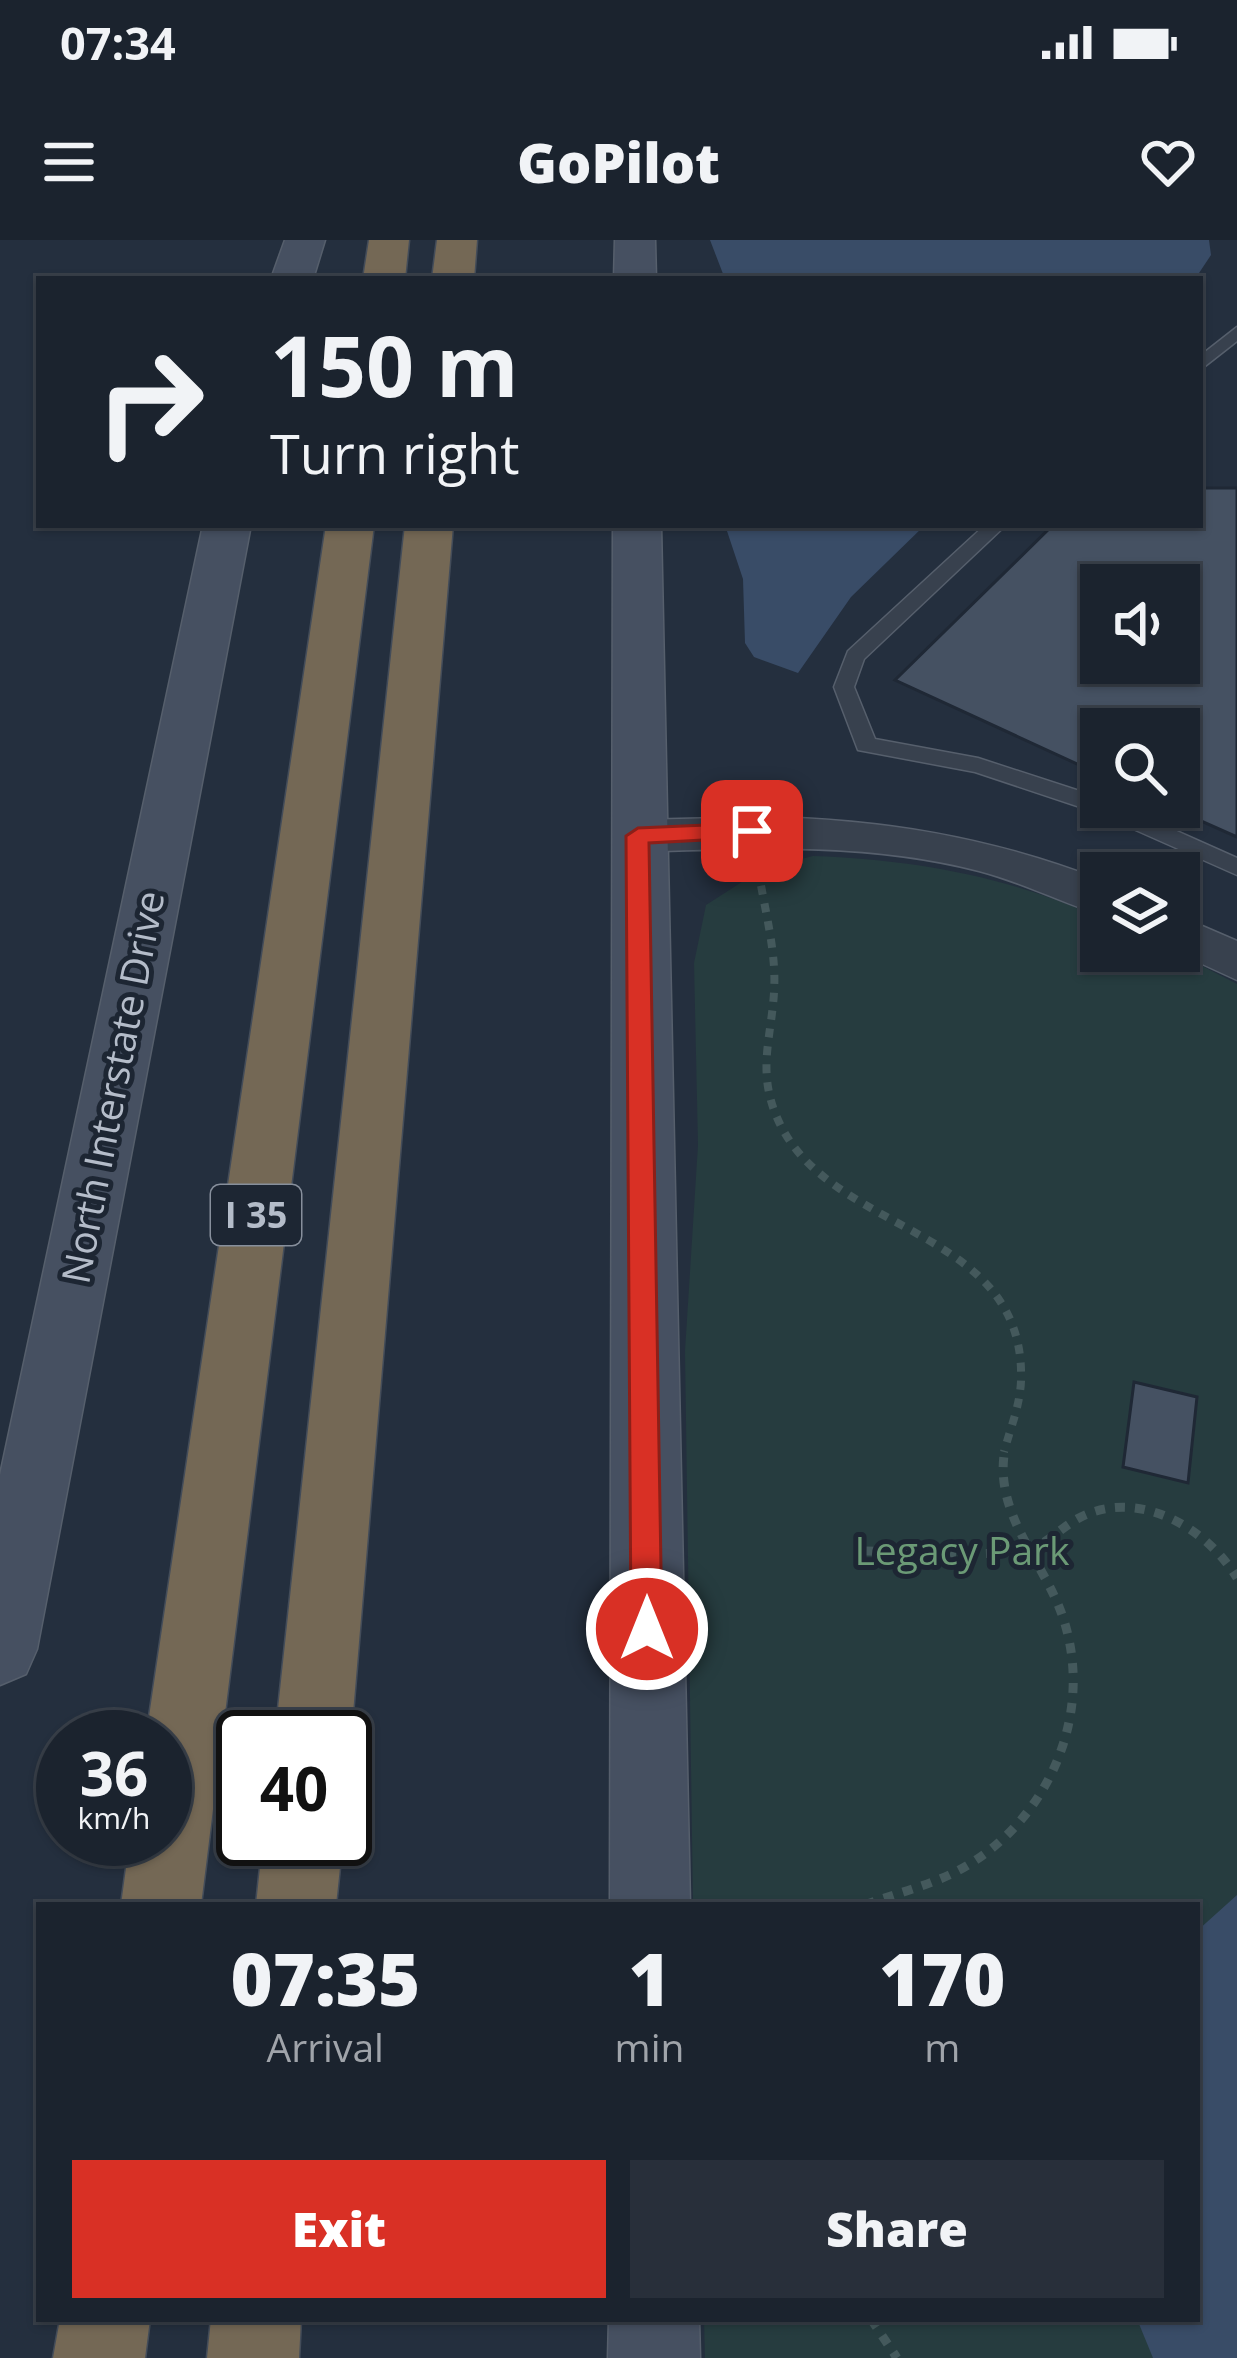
<!DOCTYPE html>
<style>
:root{--surface:#1b232e;--page:#282f3a;--text:#f1f3f6;--muted:#a0a4aa;--line:#39404a;--accent:#d93025}
body{margin:0;font-family:"Open Sans",sans-serif;background:var(--page);color:var(--text);height:100vh;display:flex;flex-direction:column;font-size:45px;white-space:nowrap}
*{box-sizing:border-box;margin:0}
p{font-size:39px;color:var(--muted)}
.icon{flex:none;width:66px;height:66px;fill:none;stroke:currentColor;stroke-width:2;stroke-linecap:round;stroke-linejoin:round}
.map{position:relative;flex:1;overflow:hidden}
.details{position:absolute;left:36px;top:1662px;width:1164px;height:420px;display:flex;flex-direction:column;background:var(--surface);border-radius:0px;box-shadow:0 3px 9px #0004,0 0 0 3px var(--line)}
.details>*{flex:none}
.top-card{position:absolute;left:36px;top:36px;width:1167px;height:252px;border-radius:0px;box-shadow:0 3px 9px #0004,0 0 0 3px var(--line);background:#1b232e;color:var(--text);overflow:hidden}
.buttons{position:absolute;left:1080px;top:324px;display:grid;gap:24px}
.buttons a{display:grid;place-items:center;width:120px;height:120px;border-radius:0px;background:var(--surface);box-shadow:0 3px 9px #0004,0 0 0 3px var(--line);font-size:60px}
.speed{position:absolute;left:36px;top:1470px;display:flex;gap:24px;font-size:60px;font-weight:700;text-align:center}
.speed>*{display:grid;place-content:center;width:156px;height:156px;border-radius:50%;background:var(--surface);box-shadow:0 3px 9px #0004,0 0 0 3px var(--line);line-height:1}
.speed small{font-size:30px;font-weight:400}
.speed .limit{border:6px solid #111;border-radius:18px;background:#fff;color:#111}
.pin{position:absolute;display:grid;place-items:center;width:102px;height:102px;color:#fff;margin:-51px;border-radius:24px;box-shadow:0 6px 18px #0006}
.me{position:absolute;width:132px;margin:-66px;rotate:0deg;stroke-linejoin:round;filter:drop-shadow(0 0 9px #0008)}
.turn{display:flex;align-items:center;gap:42px;height:252px;padding:0 36px;font-size:54px}
.turn .icon{width:156px;height:156px;stroke-width:2.5}
.turn b{display:block;font-size:84px;line-height:102px}
.eta{display:flex;justify-content:space-evenly;align-items:center;height:204px;text-align:center}
.eta b{font-size:72px;font-weight:800;line-height:84px}
.action{display:flex;gap:24px;margin-top:auto;padding:24px 36px}
.action a{flex:1;height:138px;border-radius:0px;background:var(--accent);color:#fff;font-size:48px;font-weight:800;line-height:138px;text-align:center}
.action a+a{background:var(--page);color:var(--text)}
.status{display:flex;justify-content:space-between;align-items:center;height:84px;padding:0 60px;background:var(--surface);direction:ltr}
.status svg{height:33px;fill:currentColor}
header{display:flex;justify-content:space-between;align-items:center;height:156px;padding:0 36px;background:var(--surface);font-size:54px;font-weight:800}
.map>svg:first-child{display:block}
.green{fill:#263c3f}
.water{fill:#394c67}
.building{fill:#455162;stroke:#1f2835;stroke-width:3;fill-rule:evenodd}
.lines{fill:none;stroke-linecap:round;stroke-linejoin:round}
.lane-casing{stroke:#565f6c;stroke-width:3}
.street-casing{stroke:#565f6c;stroke-width:3}
.secondary-casing{stroke:#565f6c;stroke-width:3}
.highway-casing{stroke:#434c59;stroke-width:3}
.path-far1{stroke:#44595c;stroke-width:8;stroke-dasharray:9 9;stroke-linecap:butt}
.path{stroke:#44595c;stroke-width:9;stroke-dasharray:10 10;stroke-linecap:butt}
.lane{fill:#38414e;fill-rule:evenodd}
.street{fill:#38414e;fill-rule:evenodd}
.secondary{fill:#465061;fill-rule:evenodd}
.highway{fill:#746855;fill-rule:evenodd}
.route{fill:#d93025;stroke:#8d1f18;stroke-width:3}
.labels{text-anchor:middle;stroke-width:10;stroke-linejoin:round;paint-order:stroke}
.shield{fill:#1d2633;stroke:#878f9c;stroke-width:3}
.shield-label{font-size:36px;font-weight:bold;fill:#b4bcc9}
.street-label{font-size:39px;fill:#b4bcc9;stroke:#1d2633}
.park-label{font-size:39px;fill:#6b9a76;stroke:#1d2633}
</style>
<div class="status"><b>07:34</b><svg viewBox="0 0 49 12"><path d="M0 12V9h3v3zM5 12V6h3v6zM10 12V3h3v9zM15 12V0h3v12zM26 1h20v11H26zM47 4h2v5h-2z"/></svg></div>
<header><svg class="icon" aria-label="menu" viewBox="0 0 24 24"><path d="M4 6h16M4 12h16M4 18h16"/></svg>GoPilot<svg class="icon" aria-label="heart" viewBox="0 0 24 24"><path d="M12 20l-8-8c-3-5 5-10 8-4 3-6 11-1 8 4z"/></svg></header>
<div class="map">
<svg width="1237" height="2118" viewBox="0 0 1237 2118">
<rect width="100%" height="100%" fill="#242f3e"/>
<path class="green" d="M813,616C916,620 1006,636 1101,678V711H1173L1237,744V2118H705L704,2079H1197V1665H693L685,1111L698,905L694,723L706,665L762,629Z"/>
<path class="water" d="M710,0H1209L1211,15L1195,39H725Z
M725,285H925L851,357L798,433L754,417L745,403L743,339Z
M1237,1655V2118H1153L1137,2079H1197V1691Z"/>
<path class="building" d="M1200,248H1237V597L1179,571V489H1101V535L895,440L1053,285H1200ZM1101,345H1179V423H1101Z
M1134,1142L1197,1157L1188,1243L1123,1227Z"/>
<g class="lines">
<defs>
<path id="lane" d="M1237,87V101L1200,130V116Z
M985,285H1006L864,419L854,447L875,499L978,518L1101,558V567H1123L1237,618V635L1095,572L975,532L858,510L834,447L848,411Z"/>
<path id="street" d="M762,577C881,579 990,597 1101,640V675C1060,662 1021,642 979,631C867,602 752,608 638,612L622,607L616,596L622,585L638,580Z
M1179,676L1237,701V740L1174,711H1179Z"/>
<path id="secondary" d="M285,0H325L313,39H271Z
M615,0H655L656,39H614Z
M203,285H251L37,1409L26,1434L0,1445V1235Z
M613,285H661L690,1665H610Z
M609,2079H699L700,2118H608Z"/>
<path id="highway" d="M369,0H409L405,39H363Z
M437,0H477L474,39H432Z
M326,285H374L201,1665H121L130,1599H165V1497H146Z
M405,285H453L351,1497L345,1512V1497H275Z
M263,1599H343L336,1665H256Z
M60,2079H150L145,2118H53Z
M211,2079H301L299,2118H207Z"/>
</defs>
<use href="#lane" class="lane-casing"/>
<use href="#street" class="street-casing"/>
<use href="#secondary" class="secondary-casing"/>
<use href="#highway" class="highway-casing"/>
<path class="path-far1" d="M758,628C763,660 772,695 774,727C778,789 750,827 782,888C839,996 1026,989 1021,1141C1020,1166 1010,1189 1004,1212"/>
<path class="path" d="M866,1311C918,1312 972,1318 1024,1310C1046,1306 1060,1288 1079,1278C1138,1247 1207,1288 1237,1338
M865,1665C899,1652 937,1644 968,1625C1056,1572 1099,1459 1057,1362C1035,1312 994,1268 1005,1209
M871,2079L897,2118"/>
<use href="#lane" class="lane"/>
<use href="#street" class="street"/>
<use href="#secondary" class="secondary"/>
<use href="#highway" class="highway"/>
</g>
<path class="route" d="M752,583L759,585V597L649,603L662,1389L658,1399L647,1404L636,1399L631,1389L626,596L638,588Z"/>
<g class="labels">
<rect class="shield" x="211" y="945" width="90" height="60" rx="9"/>
<g class="shield-label">
<text x="256" y="988">I 35</text>
</g>
<g class="street-label">
<text transform="translate(113 847) rotate(-79)" y="14">North Interstate Drive</text>
</g>
<g class="park-label">
<text x="962" y="1325">Legacy Park</text>
</g>
</g>
</svg>
<div class="buttons">
<a><svg class="icon" aria-label="sound" viewBox="0 0 24 24"><path d="M4 9h4l5-4v14l-5-4H4zM17 9q2 3 0 6"/></svg></a>
<a><svg class="icon" aria-label="search" viewBox="0 0 24 24"><circle cx="10" cy="10" r="6"/><path d="M15 15l6 6"/></svg></a>
<a><svg class="icon" aria-label="layers" viewBox="0 0 24 24"><path d="M12 4l9 5-9 5-9-5zM3 14l9 5 9-5"/></svg></a>
</div>
<div class="speed"><div>36<small>km/h</small></div><div class="limit">40</div></div>
<div class="pin" style="left:752px;top:591px;background:#d93025"><svg class="icon" aria-label="arrive" viewBox="0 0 24 24"><path d="M6 21V4h12l-3 4 3 4H6"/></svg></div>
<svg class="me" style="left:647px;top:1389px" viewBox="-20 -20 40 40"><circle r="17" fill="#d93025" stroke="#fff" stroke-width="3"/><path d="M0-11L8 9 0 5-8 9z" fill="#fff"/></svg>
<div class="top-card">
<div class="turn"><svg class="icon" aria-label="right" viewBox="0 0 24 24"><path d="M7 20v-9h11M14 6l5 5-5 5"/></svg><div><b>150 m</b>Turn right</div></div>
</div>
<section class="details">
<div class="eta">
<div><b>07:35</b><p>Arrival</p></div>
<div><b>1</b><p>min</p></div>
<div><b>170</b><p>m</p></div>
</div>
<div class="action"><a>Exit</a><a>Share</a></div>
</section>
</div>
